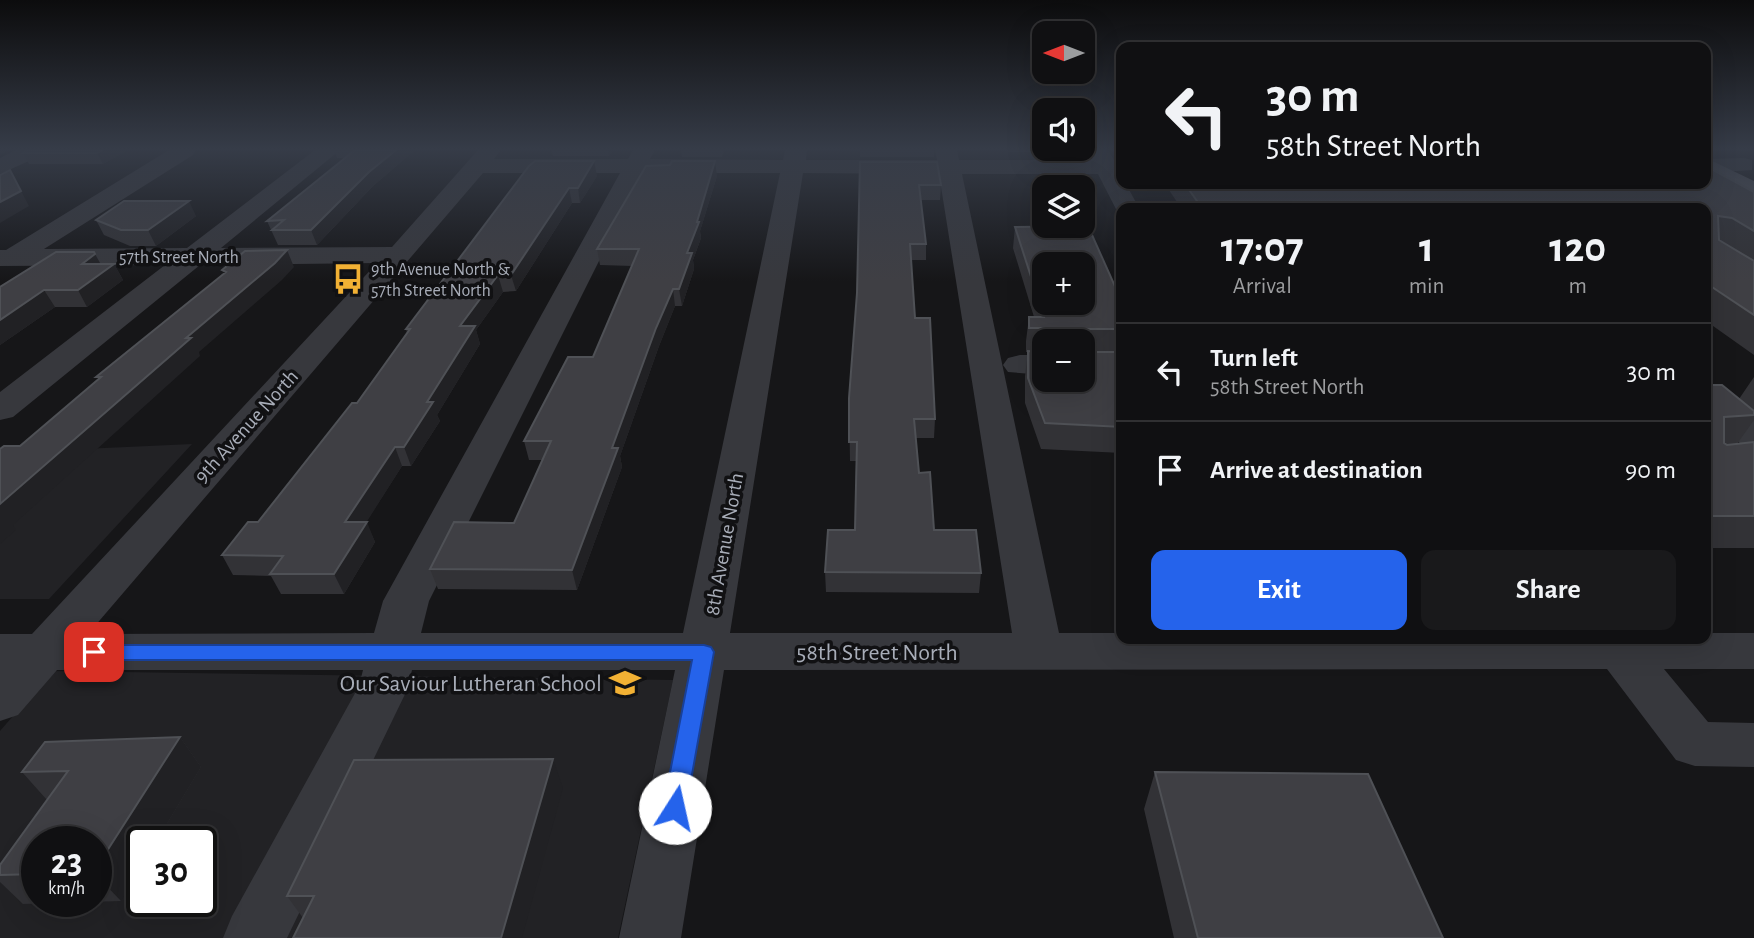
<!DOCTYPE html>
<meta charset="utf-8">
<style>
:root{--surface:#101012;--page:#19191b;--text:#f1f3f6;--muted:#9c9d9f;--line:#303032;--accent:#2563eb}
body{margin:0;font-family:"Alegreya Sans",sans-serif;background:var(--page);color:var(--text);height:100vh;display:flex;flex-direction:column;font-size:26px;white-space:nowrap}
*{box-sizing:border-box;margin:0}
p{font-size:23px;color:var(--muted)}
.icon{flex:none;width:38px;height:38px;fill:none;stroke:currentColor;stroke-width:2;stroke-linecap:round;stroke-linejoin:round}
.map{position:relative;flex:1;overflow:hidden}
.side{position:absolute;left:1116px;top:203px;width:595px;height:441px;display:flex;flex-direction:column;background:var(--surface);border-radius:14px;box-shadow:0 7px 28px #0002,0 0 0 2px var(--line)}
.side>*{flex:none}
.top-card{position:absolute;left:1116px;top:42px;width:595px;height:147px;border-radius:14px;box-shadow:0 7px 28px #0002,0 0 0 2px var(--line);background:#101012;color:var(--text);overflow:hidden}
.needle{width:46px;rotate:270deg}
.tools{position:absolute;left:1032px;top:21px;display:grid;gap:14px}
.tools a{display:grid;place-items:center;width:63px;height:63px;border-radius:14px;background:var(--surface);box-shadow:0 7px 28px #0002,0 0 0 2px var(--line);font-size:35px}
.speed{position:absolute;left:21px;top:826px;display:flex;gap:14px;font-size:35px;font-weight:700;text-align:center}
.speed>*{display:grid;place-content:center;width:91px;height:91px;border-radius:50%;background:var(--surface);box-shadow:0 7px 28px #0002,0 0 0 2px var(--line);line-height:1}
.speed small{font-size:18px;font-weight:400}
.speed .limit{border:4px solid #111;border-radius:10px;background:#fff;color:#111}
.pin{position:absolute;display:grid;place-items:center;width:60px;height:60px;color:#fff;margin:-30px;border-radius:14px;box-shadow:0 4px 10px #0006}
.me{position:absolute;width:77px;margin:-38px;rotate:10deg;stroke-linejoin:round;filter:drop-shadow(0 0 5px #0008)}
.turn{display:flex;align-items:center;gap:24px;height:147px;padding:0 35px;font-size:32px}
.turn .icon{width:91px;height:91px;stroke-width:2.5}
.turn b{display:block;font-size:49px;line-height:60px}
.eta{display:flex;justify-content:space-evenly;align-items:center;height:119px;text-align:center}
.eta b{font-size:42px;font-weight:700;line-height:49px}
.button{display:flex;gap:14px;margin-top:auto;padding:14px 35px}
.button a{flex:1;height:80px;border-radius:14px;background:var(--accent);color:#fff;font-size:28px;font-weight:700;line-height:80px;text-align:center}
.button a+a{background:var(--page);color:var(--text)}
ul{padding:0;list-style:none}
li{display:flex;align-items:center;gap:21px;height:98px;padding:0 35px;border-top:2px solid var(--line)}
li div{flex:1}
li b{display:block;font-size:26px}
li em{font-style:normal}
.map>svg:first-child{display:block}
.built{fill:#222225;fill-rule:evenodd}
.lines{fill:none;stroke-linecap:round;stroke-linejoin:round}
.minor{fill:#37383d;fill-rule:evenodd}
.major{fill:#53555c;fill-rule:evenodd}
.wall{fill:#323236;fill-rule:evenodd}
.shaded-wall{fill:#212124}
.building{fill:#3f3f44;stroke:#4f5156;stroke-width:2;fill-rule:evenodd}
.route{fill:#2563eb;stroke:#184099;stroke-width:2}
.labels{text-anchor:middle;stroke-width:7;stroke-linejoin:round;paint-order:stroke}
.far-street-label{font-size:18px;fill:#a8adb8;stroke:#111113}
.far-poi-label{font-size:18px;fill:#a8adb8;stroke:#111113;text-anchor:start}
.street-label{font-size:21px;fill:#a8adb8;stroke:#111113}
.near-street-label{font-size:24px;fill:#a8adb8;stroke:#111113}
.near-poi-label{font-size:24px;fill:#a8adb8;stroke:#111113;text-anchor:end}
</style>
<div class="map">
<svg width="1754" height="938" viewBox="0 0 1754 938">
<rect width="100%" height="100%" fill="#161618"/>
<path class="built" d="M192,444L49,599H0V463L17,452Z
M52,671L673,680L618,938H0V731ZM37,842H96V901H37ZM142,842H201V901H142Z"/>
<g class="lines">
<path class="minor" d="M16,150H45L42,155L0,174V158Z
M169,150H196L193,155L44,249L187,248L315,150H340L221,248L392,247L478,150H501L494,159H628L633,150H655L650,159L783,160L785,150H807L806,160H937L935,150H957L959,160H1091L1086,150H1108L1114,160H1122V184H1126L1139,208H1122V214L1118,213L1098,174H962L1059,633H1122V639H1706V633H1754V669H1664L1708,722L1754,723V767L1695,766L1676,760L1607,669L724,670L681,938H619L675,670H412L408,688L287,938H223L232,916L359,686L363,670H57L18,715L0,721V634H32L377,263L200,265L13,417L0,420V392L165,265L0,266V250H6ZM483,173H620L383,601L374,633L88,634ZM643,173H780L683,633H421L429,601ZM803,173L939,174L1012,633H730Z
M1744,158L1752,160V170L1706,173V159Z
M1020,355H1045V375L1008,372L1003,365L1008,358Z
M1706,387L1718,390L1754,418V447L1741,444L1706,415Z"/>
<path class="major" d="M1706,158L1754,181V197L1706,174Z"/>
</g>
<path class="wall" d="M28,150H128L103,164H29L23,153Z
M334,150H415L373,186L317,245H278L267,221L345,158H337Z
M551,150H613L609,156H553Z
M681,150H724L722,157H682Z
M860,150H934V157H860Z
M1007,150H1047V152H1008Z
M860,162L941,185L940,200H921L926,244V260H911L915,318L935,419L934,438H916L919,473L934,530L981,573L979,593L826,592L825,572L855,530L856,461H850L849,398L857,293Z
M529,166L597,176L580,203H572L516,291L503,292L476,330L480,344L437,415L440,421L411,466H402L366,522L375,542L344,594H281L271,576L233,575L222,555L258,522L357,403L407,333L406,329Z
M717,176L700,231L701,238L693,260L694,269L682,306H675L659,346L620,456L622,467L577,590L438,589L430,569L514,523L543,460H529L524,441L593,357L632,266L600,265L597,249Z
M1165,184H1285L1287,186H1293L1291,184H1706L1754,192V355L1706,321V208H1181Z
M196,216L156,246H130L104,235L96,220Z
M1015,227L1122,302V453L1041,449L1025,403V376L1028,352H1026V341L1029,317H1034L1013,248ZM1045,341H1083L1045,380Z
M100,264H114L123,280L87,307H55L0,345V287Z
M1754,377V420L1737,444L1754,442V548H1706V385L1739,399Z
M180,737L201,767L156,842H142L121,901L23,904L0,882V865L47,800L22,772ZM37,842H96V901H37Z
M1155,772L1443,938H1174L1144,809Z
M563,788L303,918L287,896Z"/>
<path class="shaded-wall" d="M0,150H10L0,155Z
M102,150H128L103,164L97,153Z
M396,150H415L373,186L317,245L311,230L369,172Z
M608,150H613L609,156Z
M594,161L597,176L580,203L578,188Z
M715,161L717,176L700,231L701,238L693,260L694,269L682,306L679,289L687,253Z
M18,185L29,206L0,223V202Z
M569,188L572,203L516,291L511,275Z
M189,201L196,216L156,246L148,230Z
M287,250L294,267L282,280L199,352L200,356L13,525L16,530L0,544V504L186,338Z
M95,254L104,270L82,264Z
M114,264L123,280L87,307L78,290Z
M498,275L503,292L476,330L480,344L437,415L440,421L411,466L404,447L427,402L460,326Z
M673,289L675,306L659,346L620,456L622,467L577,590L572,570L612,448L656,328Z
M44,290L55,307L0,345V320Z
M395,447L402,466L354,542L345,522Z
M367,522L375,542L344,594L334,574Z
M180,737L201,767L156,842H142V866L121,901L96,875V868Z
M553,759L563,788L522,938H501Z"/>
<path class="building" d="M28,150H102L97,153H23Z
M355,150H396L369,172L311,230H272L284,220L267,221Z
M535,161H594L578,188H569L511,275H498L460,326H475L427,402H433L404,447H395L345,522H367L334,574H270L283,556L222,555L248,522H258L352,403H357L410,329H406L529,166Z
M672,161H715L697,222H699L687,253H692L679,289H673L656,328L612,448H618L572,570L430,569L454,522L514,523L551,441H524L568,357H593L639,249H597L646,166L670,165Z
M860,162H937L941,185H919L926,244H910L915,318H930L935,419H914L919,473L930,472L934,530H976L981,573L825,572L828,530H855L857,442H849V398L857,293Z
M1706,166L1754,192V231L1732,218L1718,216L1719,240L1754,261V315L1706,283V208H1202L1185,184H1285L1287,186L1316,187L1319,184H1318H1461L1465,186L1495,187L1496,184H1706Z
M10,170L21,191L0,202V175Z
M124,201H189L148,230H121L96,220Z
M1088,226L1122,302V329H1085V352H1122V427L1045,423L1028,378V351L1045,352V380H1083V341H1050L1051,331L1048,328H1029V317H1044L1015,227ZM1045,264H1083V303H1045Z
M287,250L275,263L186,338H191L0,504V449L4,446H20L101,377H96L226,272L222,270L245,251Z
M56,252H94L95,254L82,264H114L78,290H44L0,320V287Z
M1706,385H1722L1754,411V415L1724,417V443L1727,445L1754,442V516H1706Z
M180,737L96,868V842H37V874L0,875V865L68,771L22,772L45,742Z
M553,759L501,938H293L314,896H287L354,760Z
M1155,772L1368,774L1443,938H1198Z"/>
<linearGradient id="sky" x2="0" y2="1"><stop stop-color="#0c0c0d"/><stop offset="0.53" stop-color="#363c48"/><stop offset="1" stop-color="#363c48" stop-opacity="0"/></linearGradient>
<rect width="1754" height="281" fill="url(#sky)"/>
<path class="route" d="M94,645H704L711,647L714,652L686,808L683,815L675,819L667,815L663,808L692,660H94L87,658L84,652L87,647Z"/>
<defs>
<symbol id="bus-bare" viewBox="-9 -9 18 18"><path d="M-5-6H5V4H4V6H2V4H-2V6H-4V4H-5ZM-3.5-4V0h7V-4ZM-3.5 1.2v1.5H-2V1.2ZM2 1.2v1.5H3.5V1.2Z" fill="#f2b134" stroke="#111113" stroke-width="2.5" paint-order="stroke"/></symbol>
<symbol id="school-bare" viewBox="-9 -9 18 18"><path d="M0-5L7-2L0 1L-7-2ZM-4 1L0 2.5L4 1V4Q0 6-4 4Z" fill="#f2b134" stroke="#111113" stroke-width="2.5" paint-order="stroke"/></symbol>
</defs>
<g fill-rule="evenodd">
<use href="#bus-bare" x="326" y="257" width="44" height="44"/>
<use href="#school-bare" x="603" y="661" width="44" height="44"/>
</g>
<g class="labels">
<g class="far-street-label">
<text x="179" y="263">57th Street North</text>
</g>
<g class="far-poi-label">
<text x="371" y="275">9th Avenue North &amp;<tspan x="371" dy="21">57th Street North</tspan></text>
</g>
<g class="street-label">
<text transform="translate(246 426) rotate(-48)" y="7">9th Avenue North</text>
<text transform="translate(724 544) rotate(-80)" y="7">8th Avenue North</text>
</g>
<g class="near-street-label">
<text x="877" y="660">58th Street North</text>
</g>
<g class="near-poi-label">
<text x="602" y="691">Our Saviour Lutheran School</text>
</g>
</g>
</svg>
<div class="tools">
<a><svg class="needle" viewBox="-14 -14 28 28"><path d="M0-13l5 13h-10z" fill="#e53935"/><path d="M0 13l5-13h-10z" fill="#9c9d9f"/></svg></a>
<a><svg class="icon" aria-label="sound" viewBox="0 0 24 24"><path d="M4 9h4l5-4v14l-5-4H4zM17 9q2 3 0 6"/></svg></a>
<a><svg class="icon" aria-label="layers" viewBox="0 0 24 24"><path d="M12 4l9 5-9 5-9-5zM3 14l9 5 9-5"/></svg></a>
<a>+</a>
<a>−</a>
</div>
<div class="speed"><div>23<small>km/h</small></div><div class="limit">30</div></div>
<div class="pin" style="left:94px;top:652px;background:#d93025"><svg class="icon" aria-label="arrive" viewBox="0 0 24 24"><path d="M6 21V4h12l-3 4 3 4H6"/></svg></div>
<svg class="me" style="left:675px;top:808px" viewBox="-20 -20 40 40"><circle r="19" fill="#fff"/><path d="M0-13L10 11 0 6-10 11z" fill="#2563eb"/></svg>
<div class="top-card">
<div class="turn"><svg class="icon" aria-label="left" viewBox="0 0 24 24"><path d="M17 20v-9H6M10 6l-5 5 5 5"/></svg><div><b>30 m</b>58th Street North</div></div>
</div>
<section class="side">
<div class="eta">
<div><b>17:07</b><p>Arrival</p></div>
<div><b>1</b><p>min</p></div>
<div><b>120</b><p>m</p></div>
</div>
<ul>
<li><svg class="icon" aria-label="left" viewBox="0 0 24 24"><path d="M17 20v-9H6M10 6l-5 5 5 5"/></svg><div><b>Turn left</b><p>58th Street North</p></div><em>30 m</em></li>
<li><svg class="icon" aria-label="arrive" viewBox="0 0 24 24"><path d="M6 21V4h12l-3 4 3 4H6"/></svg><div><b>Arrive at destination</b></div><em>90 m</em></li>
</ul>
<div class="button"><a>Exit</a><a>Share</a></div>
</section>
</div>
